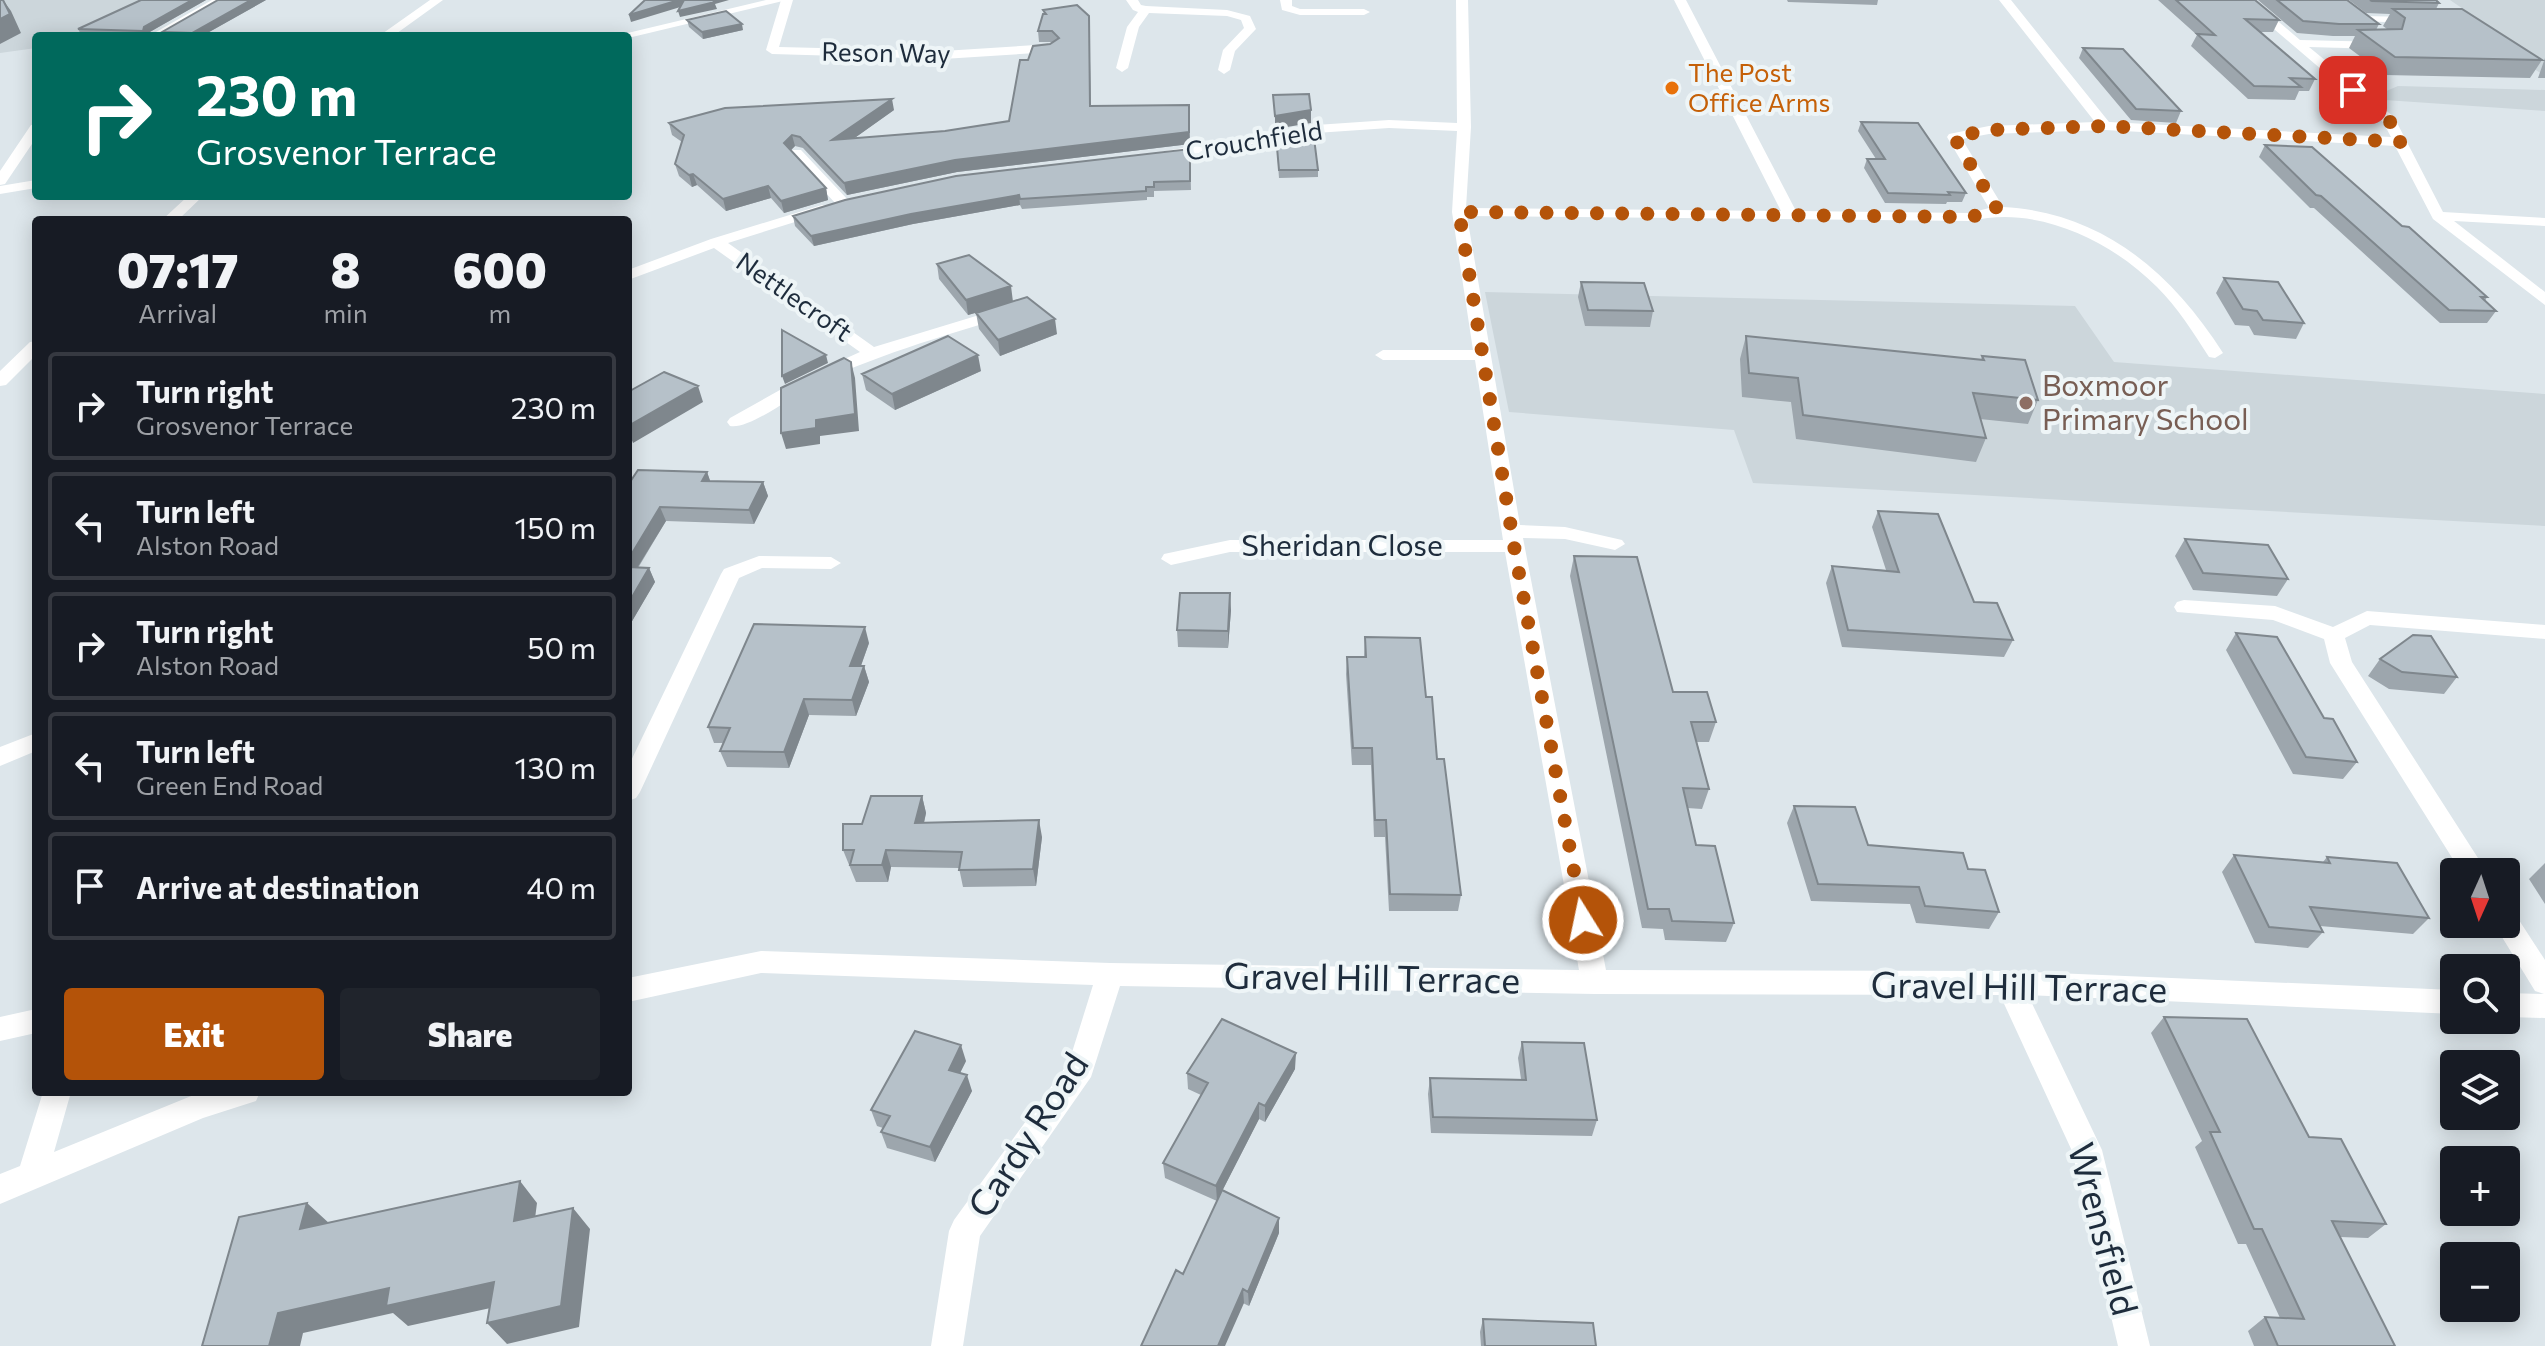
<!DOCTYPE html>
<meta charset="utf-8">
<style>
:root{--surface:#171b24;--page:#20242c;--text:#f1f3f6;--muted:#9ea1a6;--line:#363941;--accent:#b45309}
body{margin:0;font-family:Commissioner,sans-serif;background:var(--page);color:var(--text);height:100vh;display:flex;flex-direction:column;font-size:30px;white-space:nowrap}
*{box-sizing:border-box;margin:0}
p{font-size:26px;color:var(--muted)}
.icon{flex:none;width:44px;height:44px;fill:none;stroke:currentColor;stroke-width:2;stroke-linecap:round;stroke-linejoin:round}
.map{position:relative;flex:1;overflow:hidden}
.side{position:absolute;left:32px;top:216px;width:600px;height:880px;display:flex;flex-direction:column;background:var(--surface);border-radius:8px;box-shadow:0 4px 20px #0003}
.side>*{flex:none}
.top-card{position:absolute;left:32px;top:32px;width:600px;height:168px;border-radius:8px;box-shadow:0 4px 20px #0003;background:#00695c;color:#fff;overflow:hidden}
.needle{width:52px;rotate:183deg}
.fabs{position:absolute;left:2440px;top:858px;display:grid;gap:16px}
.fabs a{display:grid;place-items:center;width:80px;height:80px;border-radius:8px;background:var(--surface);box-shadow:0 4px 20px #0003;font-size:40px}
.pin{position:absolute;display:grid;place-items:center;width:68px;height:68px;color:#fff;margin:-34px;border-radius:16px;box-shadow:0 4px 12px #0006}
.me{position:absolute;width:88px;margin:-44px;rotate:350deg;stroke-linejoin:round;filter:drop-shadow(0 0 6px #0008)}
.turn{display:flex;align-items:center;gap:28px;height:168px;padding:0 32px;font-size:36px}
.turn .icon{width:104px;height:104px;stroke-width:2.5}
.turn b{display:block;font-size:56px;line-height:68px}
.eta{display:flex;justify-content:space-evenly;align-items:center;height:136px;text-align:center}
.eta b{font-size:48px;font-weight:800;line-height:56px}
.cta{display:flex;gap:16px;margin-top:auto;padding:16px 32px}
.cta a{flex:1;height:92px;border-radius:8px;background:var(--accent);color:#fff;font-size:32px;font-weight:800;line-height:92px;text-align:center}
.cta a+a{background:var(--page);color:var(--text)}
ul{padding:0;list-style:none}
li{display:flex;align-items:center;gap:24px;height:108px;margin:0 16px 12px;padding:0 16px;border:4px solid var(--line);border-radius:8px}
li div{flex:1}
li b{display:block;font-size:30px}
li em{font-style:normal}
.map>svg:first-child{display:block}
.built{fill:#ccd6db}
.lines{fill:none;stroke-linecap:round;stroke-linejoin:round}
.minor{fill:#fff;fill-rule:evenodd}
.tertiary{fill:#fff;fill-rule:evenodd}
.wall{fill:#9da6ad}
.shaded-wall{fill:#7f878d}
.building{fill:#b6c1c9;stroke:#7f878d;stroke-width:2}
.route{stroke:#b45309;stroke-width:14;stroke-dasharray:0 25.2}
.food-dot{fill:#e8710a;stroke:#eef5f7;stroke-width:3}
.education-dot{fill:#8d6e63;stroke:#eef5f7;stroke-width:3}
.labels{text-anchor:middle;stroke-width:8;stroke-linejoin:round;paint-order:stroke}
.far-street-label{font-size:26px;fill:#1e2c3c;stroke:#eef5f7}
.far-food-label{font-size:26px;fill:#c56008;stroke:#eef5f7;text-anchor:start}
.education-label{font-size:30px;fill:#785e54;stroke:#eef5f7;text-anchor:start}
.street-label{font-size:30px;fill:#1e2c3c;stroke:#eef5f7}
.near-street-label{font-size:36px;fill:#1e2c3c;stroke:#eef5f7}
</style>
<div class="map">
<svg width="2545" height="1346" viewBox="0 0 2545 1346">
<rect width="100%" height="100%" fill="#dde6eb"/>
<path class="built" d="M0,0H142L72,36H36V48L0,53Z
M2450,0H2545V76L2494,43V30Z
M2398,86L2545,90V111L2385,100L2384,92Z
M1485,292L2075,306L2114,362L2545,394V526L1753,483L1734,430L1509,412Z"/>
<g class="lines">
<path class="minor" d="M212,0H226L164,36H149Z
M781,0H793L779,47L943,51L1051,44L1057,48L1051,52L943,59L772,54L766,50Z
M1126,0H1138L1141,5L1146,6L1227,10L1250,16L1256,29L1235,51L1230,70L1224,74L1218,70L1223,50L1244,28L1241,20L1227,16L1149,13L1139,27L1128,68L1122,72L1116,68L1127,27L1138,12L1133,10Z
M1280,0H1292V6L1300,9H1364L1370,12L1364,15H1300L1282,10Z
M1456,0H1468L1471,127L1466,208L1781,211L1674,0H1686L1796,211L1970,213L1989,208L1947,137L1949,134L1989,126L2095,122L1999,0H2011L2109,122L2391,137L2383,122L2240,0H2253L2300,40L2384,42L2386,45L2380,49L2309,47L2394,117L2443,212L2545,218V226L2454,221L2545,292V305L2433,219L2395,146L2105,130L1989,134L1962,139L2003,207C2102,212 2172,273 2223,353L2215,358L2209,357C2193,332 2178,308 2157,287C2110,240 2037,205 1971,221L1467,216L1520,525L1565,527L1622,540L1625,544L1615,550L1565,539L1523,538L1606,970L2008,971L2454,990V1014L2028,995L2102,1150L2150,1346H2118L2072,1151L2000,995L1595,994L1120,986L1091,1077L980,1236L963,1346H931L949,1231L954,1220L1069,1062L1093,985L761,973L628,1002V978L761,951L1110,963L1579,970L1505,552H1230L1171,565L1161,559L1164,554L1230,540H1503L1475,360H1383L1375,355L1383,350H1473L1452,212L1457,131L1389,128L1316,133L1160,160L1153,156L1160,152L1316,125L1389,120L1457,123Z
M2362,16L2414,17L2420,20L2414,23L2358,21L2356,19Z
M36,124V138L5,184L0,185V171L31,125Z
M791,150H801L848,200V206H838L791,156Z
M822,205L827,206V212L728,243L874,347L999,309H1011L1013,312L1011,315C941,337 871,356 807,389C789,399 747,430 730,426L727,422L730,418L796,381L860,352L714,248L628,280V270L711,239Z
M759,556L831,557L841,563L831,569L762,568L739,578L640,792L636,798L628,801V767L721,574L724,569Z
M2184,600L2275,606L2333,627L2367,611L2545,625V639L2370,625L2345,638L2352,662L2487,872H2461L2330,663L2324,639L2273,620L2177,612L2174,607L2177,602Z
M36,733V751L0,766V747Z
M2506,911L2515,914L2545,960V1018L2506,1017V993L2544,994L2535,991L2494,924H2506Z
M36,1009V1033L0,1041V1017Z
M43,1092H71L54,1152L201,1092H260L256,1101L203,1118L0,1204V1174L20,1166Z"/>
<path class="tertiary" d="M430,0H443L393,36H379Z
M766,0H787L628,38L615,36Z
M36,180V188L0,194V186Z
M188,196H203L178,220H162Z
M36,341V355L6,385L0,386V371L30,342Z"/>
</g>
<path class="wall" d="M141,0H206L148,33L147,36H82L78,29Z
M218,0H266L202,36H164L162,32Z
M1787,0H1878L1877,5L1788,2Z
M2158,0H2255L2279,20L2273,32H2260L2315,79L2309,91H2299L2295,100L2248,99L2191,46L2197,35Z
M2258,0H2347L2379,24L2376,30L2387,29L2383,26L2390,14L2366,13L2349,0H2436L2439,3L2436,9L2542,60L2530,78L2385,75L2349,48L2355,36H2333L2297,33Z
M1043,10L1089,16L1091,106L1190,144L957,172L847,195L803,148L795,146L791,150L826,188L828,200L784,213L771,198L726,211L697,185L692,187L679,176L675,164L682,142L672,135L669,123L894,110L853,139L945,131L1009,121L1028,60L1053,42H1039L1038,31L1044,14Z
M687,20L743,30L703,39L689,27Z
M2083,48L2181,111L2176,123L2131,120L2079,58Z
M2545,58V78H2538Z
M1861,122L1966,193L1962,202H1947L1946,204L1885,203L1864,168L1867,159H1876L1858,131Z
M1276,136L1318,170V177L1279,178Z
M2265,145L2402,226L2487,297L2485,301L2496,311L2487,323H2440L2314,208H2310L2259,157Z
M1190,149L1191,190L1154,191V197H1147V200L1022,209L1020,205L913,224L814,246L795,226L793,216Z
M937,264L1013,301L1057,334L1000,356L979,329L976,313L988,309L968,315L939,279Z
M2224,278L2304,323L2296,339L2254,335L2249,326L2235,325L2216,293Z
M1581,282L1653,311L1650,327L1585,326L1578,297Z
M1746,336L1981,360L1982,356L2038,400L2028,424L1980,419L1986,438L1976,462L1796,439L1791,402L1742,397L1740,359Z
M981,371L895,410L866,390L862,374Z
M707,472L710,481L763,482L768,496L754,524L666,521L638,568H649L655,582L628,628V485Z
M1878,511L2013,640L2004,657L1842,647L1826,583L1832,566L1886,570L1872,527Z
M2185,539L2288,579L2277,596L2193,590L2175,556Z
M1574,556L1673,692L1716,722L1709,742H1697L1709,789L1702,809L1687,808L1696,845L1734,923L1726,942L1665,940L1663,929L1642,928L1570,576Z
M1231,610L1228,648L1178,647L1177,630Z
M2236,633L2324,718L2357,762L2343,779L2293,774L2226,650Z
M1365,637L1426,697L1461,895L1458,911H1389L1385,837H1374L1371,765H1352L1346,674L1347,657H1364Z
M869,643L861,666H864L869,682L856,716L809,715L789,768L727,767L720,751L723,743H714L708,727Z
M2380,659L2457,677L2444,694L2389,689L2368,676Z
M922,796L926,813L924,823L1042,837L1036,886L963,887L959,868L891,867L888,882H856L843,850L862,824Z
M1794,806L1868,845L1968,869L1999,912L1989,929L1916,923L1910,904L1811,901L1787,823Z
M2234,855L2323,862L2327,857L2429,918L2413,934L2320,926L2323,932L2308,948L2255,943L2222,872Z
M2545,863V904L2529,879Z
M2164,1017L2309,1137L2386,1224L2368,1238L2340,1237L2395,1346H2254L2248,1331L2265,1317L2280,1318L2246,1244H2238L2195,1147L2202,1141L2151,1033Z
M1522,1042L1597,1120L1592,1136L1431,1133L1428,1094L1430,1078L1521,1079L1518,1058Z
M966,1061L960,1073L972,1091L935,1162L887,1148L881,1132L883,1128L877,1126L871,1110Z
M1295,1069L1265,1122L1259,1119L1217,1201L1165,1178L1163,1163L1201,1095L1188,1089L1187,1073Z
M1279,1233L1249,1306L1183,1274Z
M1483,1319L1596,1346H1481L1480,1332Z"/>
<path class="shaded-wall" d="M3,0L11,11L21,33L0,44V19Z
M192,0H206L148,33L147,36H146L143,31L144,27Z
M251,0H266L202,36H194L192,33Z
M679,0H685L687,5L631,22L629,15Z
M711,0H729L715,4L717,9L680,17L678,11Z
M742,24L743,30L703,39L702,32Z
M892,99L894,110L835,152L832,140Z
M1189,105L1190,144L957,172L847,195L844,183L955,160Z
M1311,110V123L1275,129V116Z
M792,135L795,146L786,155L784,143Z
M693,174L697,185L692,187L689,175Z
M768,186L771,198L726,211L723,199Z
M826,188L828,200L784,213L781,201Z
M1019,195L1020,205L913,224L814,246L811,236L911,214Z
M1011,286L1013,302L968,315L966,300Z
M1055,319L1057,334L1000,356L998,340Z
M826,355L828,363L785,384L782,376Z
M978,355L981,371L895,410L892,394Z
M851,362L855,378L859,431L820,436V444L786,449L781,433L816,420Z
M698,386L703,402L633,443L628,430V426Z
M707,472L712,486L702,481Z
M763,482L768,496L754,524L749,510Z
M660,507L666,521L629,581L628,578V560Z
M649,568L655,582L628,628V604Z
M1230,593L1231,610L1228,648V631Z
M865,627L869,643L855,682L850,666Z
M864,666L869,682L856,716L852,700Z
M804,699L809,715L789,768L784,752Z
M922,796L926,813L920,840L915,823Z
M1039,820L1042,837L1036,886L1033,869Z
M886,850L891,867L888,882L882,865Z
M961,1045L966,1061L954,1085L949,1070Z
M1296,1053L1295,1069L1265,1122V1106Z
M967,1075L972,1091L935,1162L930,1147Z
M1259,1103V1119L1217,1201L1216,1186Z
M520,1181L537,1203L532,1242L514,1221Z
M307,1203L330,1224L300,1229Z
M573,1208L590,1229L579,1327L507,1344L487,1323Z
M1279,1218V1233L1249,1306L1248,1292Z
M494,1282L513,1303L408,1326L393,1313L303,1333L300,1346H269L278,1313L389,1288Z
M1243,1289L1244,1303L1225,1346H1218Z"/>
<path class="building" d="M0,0H3L10,14L0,19Z
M141,0H192L144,27L143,31L78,29Z
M218,0H251L192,33L162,32Z
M645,0H679L629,15Z
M684,0H712L715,2L678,11Z
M2176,0H2255L2279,20L2245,19L2315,79L2290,78L2301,87L2254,86L2197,34L2215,35Z
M2277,0H2347L2379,24H2339L2303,21Z
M2370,0H2436L2439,3L2372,1Z
M1077,5L1089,16L1090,106L1189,105V132L955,160L844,183L800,137L792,135L784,143L826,188L781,201L768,186L723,199L693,174L689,175L675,164L684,135L669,123L725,108L892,99L832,140L945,131L1009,121L1020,60H1028L1033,46L1050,44L1059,38L1052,31H1038L1043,14H1046L1043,10Z
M2393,9H2462L2542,60L2395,57L2358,30L2402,29L2405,18Z
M726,11L742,24L702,32L687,20Z
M2083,48L2123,49L2181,111L2136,109Z
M1309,94L1311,110L1275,116L1273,95Z
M1861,122L1918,123L1966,193L1948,192L1950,195L1888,193L1867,159H1885Z
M1313,130L1318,170H1279L1276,136Z
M2265,145L2312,147L2402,226L2409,227L2487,297H2481L2496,311L2449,310L2321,196L2316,195Z
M1190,149V181L1154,182V187H1146V191L1020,199L1019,195L911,214L811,236L793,216L845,200L956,176Z
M969,255L1011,286L966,300L937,264Z
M2224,278L2278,282L2304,323L2263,320L2257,311L2243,309Z
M1581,282L1644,283L1653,311L1588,310Z
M1027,297L1055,319L998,340L976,313Z
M782,330L826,355L782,376Z
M948,336L978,355L892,394L862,374Z
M1746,336L1984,360L1982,356L2025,360L2038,400L1973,393L1986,438L1803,415L1798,378L1749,373Z
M844,358L851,362L855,414L816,420V428L781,433V388Z
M664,372L698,386L628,426V392Z
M638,470L707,472L702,481L763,482L749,510L660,507L628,560V485Z
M1878,511L1938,514L1974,602L1997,603L2013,640L1848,630L1832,566L1899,572Z
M2185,539L2268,545L2288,579L2203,573Z
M1574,556L1637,557L1673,692H1707L1716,722H1691L1709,789L1683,788L1696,845L1715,846L1734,923L1672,921L1669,909H1648Z
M628,567L649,568L628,604Z
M1180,593H1230L1228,631L1177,630Z
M754,624L865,627L850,666H864L852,700L804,699L784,752L720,751L730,728L708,727Z
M2236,633L2277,637L2324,718L2333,719L2357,762L2306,757Z
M2413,635L2431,636L2457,677L2402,672L2380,659Z
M1365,637L1420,638L1426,697H1432L1437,759H1444L1461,895L1390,894L1386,820H1375L1372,748H1353L1347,657H1366Z
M871,796H922L915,823L1039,820L1033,869L959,870L962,852L886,850L882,865H850L854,850H843V824H862Z
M1794,806L1855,807L1868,845L1963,853L1968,869L1985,870L1999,912L1925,906L1919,887L1818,884Z
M2234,855L2330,863L2327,857L2397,863L2429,918L2310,907L2323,932L2269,927Z
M2164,1017L2247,1019L2309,1137L2341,1139L2386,1224L2332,1221L2395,1346H2278L2265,1317L2304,1319L2262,1229H2254L2210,1132H2220Z
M1222,1019L1296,1053L1265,1106L1259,1103L1216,1186L1163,1163L1208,1083L1187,1073Z
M915,1031L961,1045L949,1070L967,1075L930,1147L881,1132L890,1116L871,1110Z
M1522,1042L1584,1043L1597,1120L1433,1117L1430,1078L1526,1080Z
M520,1181L514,1221L573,1208L561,1306L487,1323L494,1282L386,1306L389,1288L278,1313L269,1346H202L239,1217L307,1203L300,1229Z
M1222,1190L1279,1218L1248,1292L1243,1289L1218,1346H1141L1176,1270L1183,1274Z
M1483,1319L1593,1323L1596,1346H1485Z"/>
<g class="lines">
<path class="route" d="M1583,920L1514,546L1459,212L1971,217L1997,209L1954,137L1989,130L2105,126L2402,142L2389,120L2353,90"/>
</g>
<circle class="food-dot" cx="1672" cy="88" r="8"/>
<circle class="education-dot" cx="2026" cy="403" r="8"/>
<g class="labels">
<g class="far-street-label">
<text transform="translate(886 53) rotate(1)" y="9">Reson Way</text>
<text transform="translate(1254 141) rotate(-9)" y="9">Crouchfield</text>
<text transform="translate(794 297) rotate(35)" y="9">Nettlecroft</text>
</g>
<g class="far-food-label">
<text x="1688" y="82">The Post<tspan x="1688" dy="30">Office Arms</tspan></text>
</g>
<g class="education-label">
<text x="2042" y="396">Boxmoor<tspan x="2042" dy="34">Primary School</tspan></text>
</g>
<g class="street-label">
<text x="1342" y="556">Sheridan Close</text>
</g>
<g class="near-street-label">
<text transform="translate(1372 978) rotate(1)" y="13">Gravel Hill Terrace</text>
<text transform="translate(2019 987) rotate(1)" y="13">Gravel Hill Terrace</text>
<text transform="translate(1028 1135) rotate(-57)" y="13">Cardy Road</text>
<text transform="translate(2103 1229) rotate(75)" y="13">Wrensfield</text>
</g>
</g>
</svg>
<div class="fabs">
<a><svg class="needle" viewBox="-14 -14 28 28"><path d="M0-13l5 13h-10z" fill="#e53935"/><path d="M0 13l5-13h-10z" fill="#9ea1a6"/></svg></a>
<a><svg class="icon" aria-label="search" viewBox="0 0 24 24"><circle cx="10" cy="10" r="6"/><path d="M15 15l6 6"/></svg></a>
<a><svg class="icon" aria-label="layers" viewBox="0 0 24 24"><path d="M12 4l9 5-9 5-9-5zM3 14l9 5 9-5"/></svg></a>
<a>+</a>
<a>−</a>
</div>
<div class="pin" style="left:2353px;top:90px;background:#d93025"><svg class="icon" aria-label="arrive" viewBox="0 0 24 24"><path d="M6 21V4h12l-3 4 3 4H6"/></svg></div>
<svg class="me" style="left:1583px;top:920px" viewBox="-20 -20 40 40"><circle r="17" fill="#b45309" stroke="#fff" stroke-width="3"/><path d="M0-11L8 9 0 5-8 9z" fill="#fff"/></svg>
<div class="top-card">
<div class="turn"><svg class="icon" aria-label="right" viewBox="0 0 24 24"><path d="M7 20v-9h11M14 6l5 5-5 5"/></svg><div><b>230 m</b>Grosvenor Terrace</div></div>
</div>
<section class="side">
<div class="eta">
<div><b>07:17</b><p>Arrival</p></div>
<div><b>8</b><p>min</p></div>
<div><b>600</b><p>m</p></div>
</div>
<ul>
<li><svg class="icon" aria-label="right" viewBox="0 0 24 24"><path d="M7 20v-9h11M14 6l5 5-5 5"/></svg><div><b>Turn right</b><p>Grosvenor Terrace</p></div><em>230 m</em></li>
<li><svg class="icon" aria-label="left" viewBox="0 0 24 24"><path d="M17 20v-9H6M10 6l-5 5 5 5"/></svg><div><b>Turn left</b><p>Alston Road</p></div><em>150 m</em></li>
<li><svg class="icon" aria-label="right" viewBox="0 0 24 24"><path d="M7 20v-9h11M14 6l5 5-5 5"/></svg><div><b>Turn right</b><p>Alston Road</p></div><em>50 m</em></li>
<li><svg class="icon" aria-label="left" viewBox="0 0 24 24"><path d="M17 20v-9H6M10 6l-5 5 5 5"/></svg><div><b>Turn left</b><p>Green End Road</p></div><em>130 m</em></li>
<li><svg class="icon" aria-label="arrive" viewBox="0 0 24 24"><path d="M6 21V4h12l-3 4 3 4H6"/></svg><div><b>Arrive at destination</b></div><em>40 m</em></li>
</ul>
<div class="cta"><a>Exit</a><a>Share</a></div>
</section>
</div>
